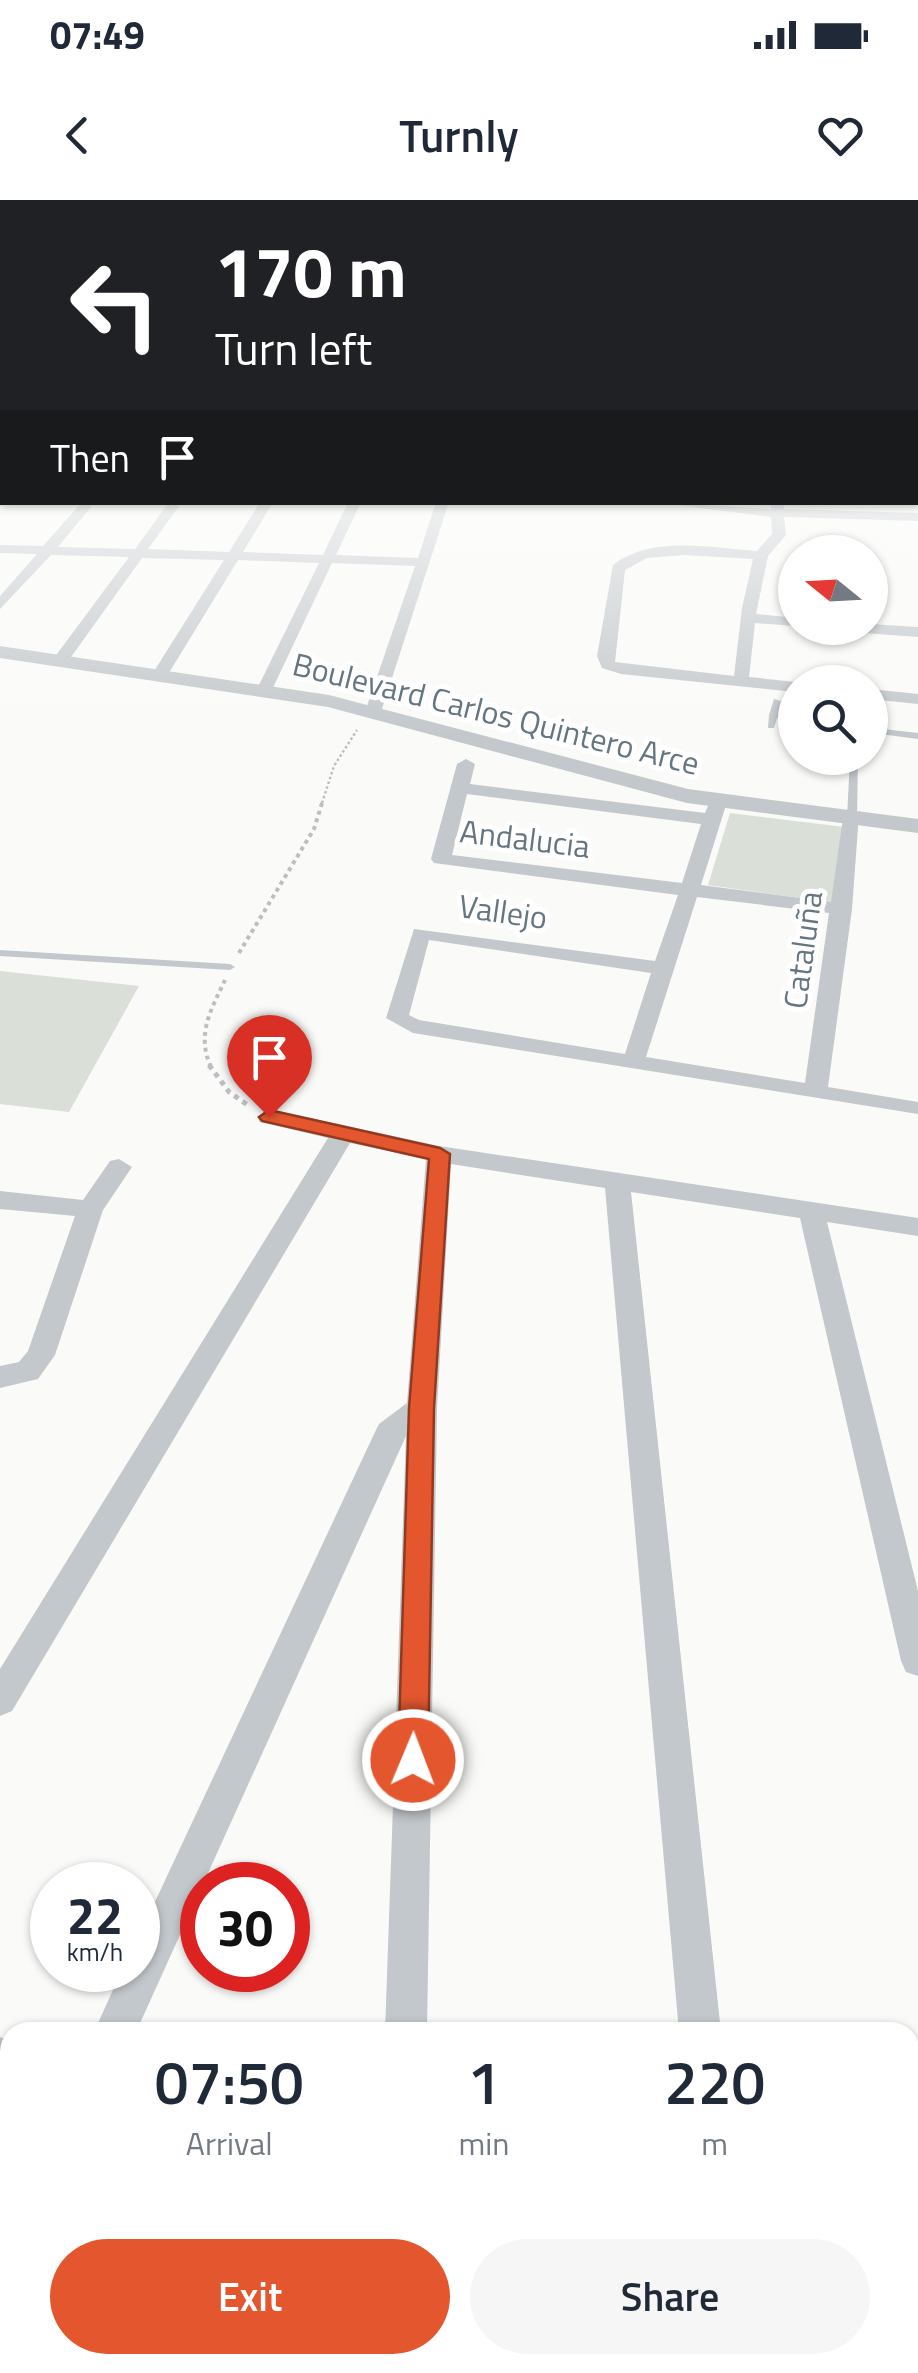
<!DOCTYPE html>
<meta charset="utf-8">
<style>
:root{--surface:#fff;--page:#f6f6f7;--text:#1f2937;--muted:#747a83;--accent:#e4572e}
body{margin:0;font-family:"Titillium Web",sans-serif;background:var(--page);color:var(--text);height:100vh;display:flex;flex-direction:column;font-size:38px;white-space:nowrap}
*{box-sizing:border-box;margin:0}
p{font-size:32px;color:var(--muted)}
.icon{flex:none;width:55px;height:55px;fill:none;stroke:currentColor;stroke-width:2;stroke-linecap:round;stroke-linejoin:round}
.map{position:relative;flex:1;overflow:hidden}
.side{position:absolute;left:0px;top:1822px;width:920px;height:352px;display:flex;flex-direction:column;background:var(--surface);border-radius:30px 30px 0 0;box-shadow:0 2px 8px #0004}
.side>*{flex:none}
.hud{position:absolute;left:0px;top:0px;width:920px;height:305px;box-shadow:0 2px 8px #0004;background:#202124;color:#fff;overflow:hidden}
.needle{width:65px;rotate:288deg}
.controls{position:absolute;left:778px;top:335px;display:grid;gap:20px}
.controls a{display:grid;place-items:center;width:110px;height:110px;border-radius:50%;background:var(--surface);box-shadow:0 2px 8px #0004;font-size:50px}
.speed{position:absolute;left:30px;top:1662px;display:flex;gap:20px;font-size:50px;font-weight:700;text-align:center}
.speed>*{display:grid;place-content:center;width:130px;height:130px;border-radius:50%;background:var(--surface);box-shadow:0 2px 8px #0004;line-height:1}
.speed small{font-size:25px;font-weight:400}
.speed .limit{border:15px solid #d22;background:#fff;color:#111}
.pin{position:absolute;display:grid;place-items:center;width:85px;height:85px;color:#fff;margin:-102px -42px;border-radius:50% 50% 50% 0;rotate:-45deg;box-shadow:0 0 10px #0007}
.pin .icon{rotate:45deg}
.me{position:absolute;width:110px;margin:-55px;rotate:1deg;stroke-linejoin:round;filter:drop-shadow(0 0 8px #0008)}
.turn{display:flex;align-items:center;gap:35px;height:210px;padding:0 50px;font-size:45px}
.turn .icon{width:130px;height:130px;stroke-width:2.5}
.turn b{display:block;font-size:70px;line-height:85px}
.then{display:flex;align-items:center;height:95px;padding:0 50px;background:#0003;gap:20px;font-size:38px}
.eta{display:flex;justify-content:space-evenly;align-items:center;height:170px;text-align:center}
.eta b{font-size:60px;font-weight:600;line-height:70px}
.button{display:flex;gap:20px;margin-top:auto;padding:20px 50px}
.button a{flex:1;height:115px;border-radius:60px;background:var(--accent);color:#fff;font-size:40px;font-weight:600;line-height:115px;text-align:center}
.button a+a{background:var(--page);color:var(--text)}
.status{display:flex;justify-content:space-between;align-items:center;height:70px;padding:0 50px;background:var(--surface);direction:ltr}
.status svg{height:28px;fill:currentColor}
header{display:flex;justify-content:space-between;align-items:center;height:130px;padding:0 50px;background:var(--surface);font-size:45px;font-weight:600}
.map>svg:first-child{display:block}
.green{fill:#dadfd7}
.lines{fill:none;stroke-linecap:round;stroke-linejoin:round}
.path-far2{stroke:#bbbfc2;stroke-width:2.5;stroke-dasharray:2.5 2.5;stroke-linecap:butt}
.path-far1{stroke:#bbbfc2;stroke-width:4;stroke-dasharray:4 4;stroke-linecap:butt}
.path{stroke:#bbbfc2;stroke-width:5;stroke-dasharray:5 5;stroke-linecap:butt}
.service{fill:#c3c8cc;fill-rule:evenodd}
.minor{fill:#c3c8cc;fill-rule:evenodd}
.tertiary{fill:#c3c8cc;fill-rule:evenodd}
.route{fill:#e4572e;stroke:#94391e;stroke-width:2.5}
.labels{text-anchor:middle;stroke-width:10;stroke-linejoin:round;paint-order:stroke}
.far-street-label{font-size:32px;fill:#657683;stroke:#fff}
</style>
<div class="status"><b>07:49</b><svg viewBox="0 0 49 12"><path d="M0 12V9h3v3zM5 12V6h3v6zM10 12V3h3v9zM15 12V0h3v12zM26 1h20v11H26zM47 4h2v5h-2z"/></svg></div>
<header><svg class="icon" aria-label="back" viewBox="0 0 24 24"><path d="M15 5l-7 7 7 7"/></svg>Turnly<svg class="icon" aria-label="heart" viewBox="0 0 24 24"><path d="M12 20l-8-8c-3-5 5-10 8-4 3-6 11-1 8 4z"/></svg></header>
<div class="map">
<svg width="918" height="2173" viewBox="0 0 918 2173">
<rect width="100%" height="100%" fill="#fafaf8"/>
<path class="green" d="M730,613L845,627L835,703L708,685Z
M0,771L139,786L69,912L0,904Z"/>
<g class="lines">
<path class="path-far2" d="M322,603L334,566L357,530"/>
<path class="path-far1" d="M239,753L314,629L323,600
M211,867C196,834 211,810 225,780"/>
<path class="path" d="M209,865L229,892L249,906"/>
<path class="service" d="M774,499L781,501L778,513L795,515V521L777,518L774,528H768L769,515Z
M875,528L918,533V539L872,533L871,531Z
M850,558H858L857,618L852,621L847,618Z
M0,750L230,764L235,767L230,770L0,756Z"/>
<path class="minor" d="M0,267H2V275H0Z
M2,296V302H7L0,307Z
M82,302H95L58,347L135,349L169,302H182L148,349L229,352L260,302H273L243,352L323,355L348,302H361L336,355L418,358L436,302H449L381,512L373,517L365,512L415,366L332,363L270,494L256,491L319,363L238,360L167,476L159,481L151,476L224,360L142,358L66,464H54V458L129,357L51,355L0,409V396L37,354L0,353V345L43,346Z
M654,302L771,309V302H783L784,309L918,313V321L784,317L786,335L768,356L756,414L795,418V426L755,423L749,477L796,482L795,492L621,474L602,468L597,456L613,365C652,335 711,348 757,351L772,334L771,317ZM685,355L753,359L742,408L734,476L615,462L625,370L647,358Z
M870,424L918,427V437L864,433L856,428H870Z
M870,489L918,494V504L870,499Z
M466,559L475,564L470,584L705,613L710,601H724L726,605L701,685L831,702L843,618L852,612L859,614L852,709L828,887L918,902V914L413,833L386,818L414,729L655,761L678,695L434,663L431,659L457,564ZM467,594L701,624L682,683L452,655ZM697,697L829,713L805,883L646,857ZM429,740L651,773L625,854L419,820L409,815Z
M269,909L439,946L918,1018V1036L827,1022L918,1391V1476L906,1472L901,1461L800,1018L631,992L721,1832H679L605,988L451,964L437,1208L427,1832H385L406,1236L136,1832H94L122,1770H138V1738L375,1232L379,1224L407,1203L426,959L350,943L12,1511L0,1516V1469L328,938L260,922L257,917Z
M119,959L132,967L103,1010L55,1155L38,1179L0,1188V1166L19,1162L28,1151L75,1016L0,1009V991L83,1000L110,961Z
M0,1837L10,1841V1883L0,1879Z
M910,1931H918V1975H910Z
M10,2041V2105L0,2109V2045Z
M368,2165H416L415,2173H367Z
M708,2165H756L757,2173H709Z"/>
<path class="tertiary" d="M0,446L329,495L688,589L918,619V633L687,603L328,507L0,458Z"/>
</g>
<linearGradient id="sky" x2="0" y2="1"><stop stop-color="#96bcdc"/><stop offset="0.43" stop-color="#fdfdfc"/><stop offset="1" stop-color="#fdfdfc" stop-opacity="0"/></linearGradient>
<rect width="918" height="535" fill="url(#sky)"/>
<path class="route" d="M269,910L440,948L450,954L434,1208L428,1560L424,1569L413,1574L402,1569L398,1560L409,1208L429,959L262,921L259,917Z"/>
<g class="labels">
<g class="far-street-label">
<text transform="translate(496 514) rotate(14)" y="11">Boulevard Carlos Quintero Arce</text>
<text transform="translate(525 639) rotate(7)" y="11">Andalucia</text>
<text transform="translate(503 712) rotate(8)" y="11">Vallejo</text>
<text transform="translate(803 750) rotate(-82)" y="11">Cataluña</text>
</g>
</g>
</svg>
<div class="controls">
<a><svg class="needle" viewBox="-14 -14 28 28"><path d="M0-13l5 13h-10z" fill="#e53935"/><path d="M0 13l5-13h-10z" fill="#747a83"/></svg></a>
<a><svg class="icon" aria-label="search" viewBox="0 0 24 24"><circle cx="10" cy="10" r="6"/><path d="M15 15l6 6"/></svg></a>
</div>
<div class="speed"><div>22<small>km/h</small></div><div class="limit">30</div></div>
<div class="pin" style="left:269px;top:917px;background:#d93025"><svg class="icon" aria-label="arrive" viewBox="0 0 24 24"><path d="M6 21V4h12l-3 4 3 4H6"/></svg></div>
<svg class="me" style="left:413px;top:1560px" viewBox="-20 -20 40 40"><circle r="17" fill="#e4572e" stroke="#fff" stroke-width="3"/><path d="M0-11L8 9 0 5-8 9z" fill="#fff"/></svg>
<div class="hud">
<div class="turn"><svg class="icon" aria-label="left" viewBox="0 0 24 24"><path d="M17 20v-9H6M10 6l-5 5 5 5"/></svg><div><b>170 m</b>Turn left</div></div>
<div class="then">Then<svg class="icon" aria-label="arrive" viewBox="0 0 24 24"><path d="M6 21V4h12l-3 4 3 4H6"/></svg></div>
</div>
<section class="side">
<div class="eta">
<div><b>07:50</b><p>Arrival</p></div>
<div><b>1</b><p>min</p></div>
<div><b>220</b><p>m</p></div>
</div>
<div class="button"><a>Exit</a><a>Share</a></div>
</section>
</div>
